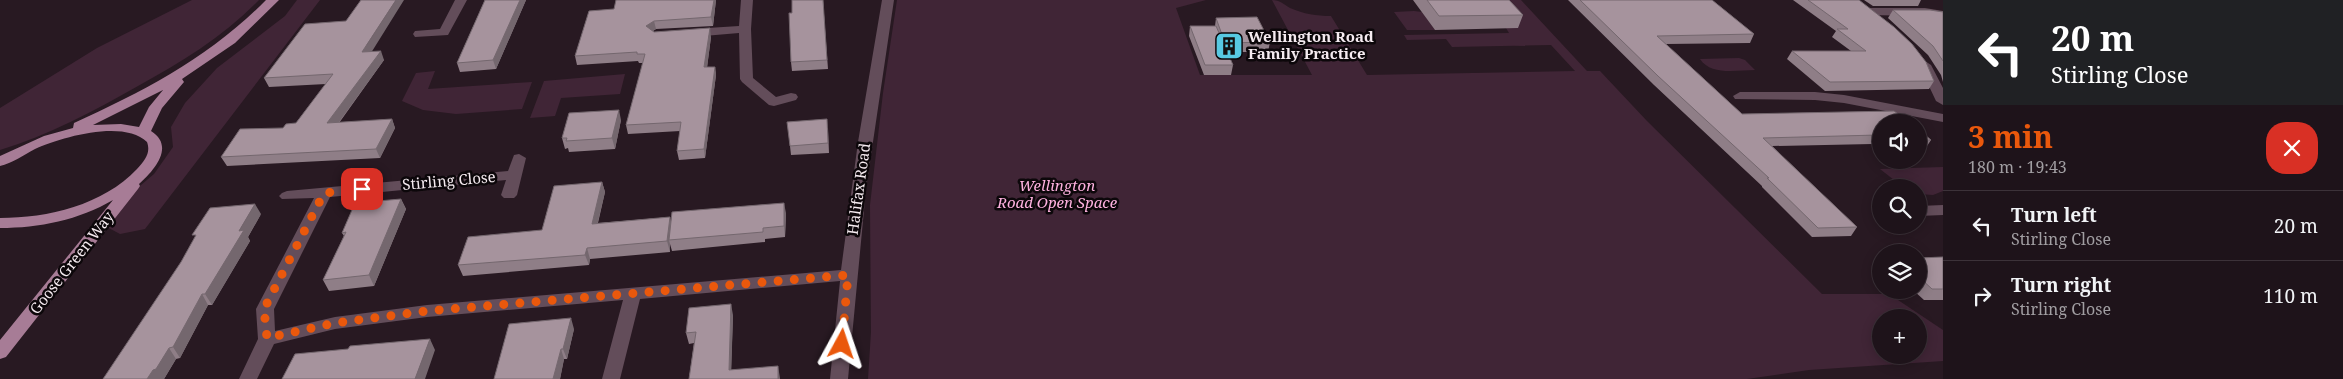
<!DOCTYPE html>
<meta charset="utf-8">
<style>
:root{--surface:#1e131a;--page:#261c23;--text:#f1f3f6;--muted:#a19ea2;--line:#3c3239;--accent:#ea580c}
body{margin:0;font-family:"Noto Serif",serif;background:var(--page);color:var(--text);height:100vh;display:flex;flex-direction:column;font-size:19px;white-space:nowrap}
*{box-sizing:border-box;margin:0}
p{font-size:16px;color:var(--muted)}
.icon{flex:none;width:28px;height:28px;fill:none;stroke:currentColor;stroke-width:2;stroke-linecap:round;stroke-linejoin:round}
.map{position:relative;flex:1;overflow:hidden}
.panel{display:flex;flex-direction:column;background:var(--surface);width:400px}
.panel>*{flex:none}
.hud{background:#202124;color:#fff;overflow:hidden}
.tools{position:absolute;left:1872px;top:114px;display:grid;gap:10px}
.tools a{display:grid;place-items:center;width:55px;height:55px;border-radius:50%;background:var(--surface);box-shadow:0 2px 12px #0003,0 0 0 1px var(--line);font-size:25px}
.pin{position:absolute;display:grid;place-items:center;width:42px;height:42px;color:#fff;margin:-21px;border-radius:10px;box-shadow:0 2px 8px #0006}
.me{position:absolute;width:55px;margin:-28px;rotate:5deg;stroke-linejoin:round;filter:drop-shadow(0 0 4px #0008)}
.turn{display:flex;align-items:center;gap:18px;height:105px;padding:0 25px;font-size:22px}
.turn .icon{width:65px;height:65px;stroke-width:2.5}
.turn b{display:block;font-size:35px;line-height:42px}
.round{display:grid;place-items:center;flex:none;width:52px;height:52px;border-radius:20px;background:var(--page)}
.summary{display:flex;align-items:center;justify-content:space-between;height:85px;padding:0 25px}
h1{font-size:30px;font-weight:700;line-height:38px;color:var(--accent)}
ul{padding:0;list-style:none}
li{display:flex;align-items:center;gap:15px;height:70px;padding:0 25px;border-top:1px solid var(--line)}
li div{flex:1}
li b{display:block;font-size:19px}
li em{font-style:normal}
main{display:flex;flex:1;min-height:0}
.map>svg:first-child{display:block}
.green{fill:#402536;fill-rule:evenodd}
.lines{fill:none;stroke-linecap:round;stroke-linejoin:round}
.minor{fill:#634d5a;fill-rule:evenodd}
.major{fill:#a77c96;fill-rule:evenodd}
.wall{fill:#8f7e87}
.shaded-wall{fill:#74676e}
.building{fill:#a6939d;stroke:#74676e}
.route{stroke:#ea580c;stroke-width:9;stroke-dasharray:0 16.2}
.labels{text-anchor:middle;stroke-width:5;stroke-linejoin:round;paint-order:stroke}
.poi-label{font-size:15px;font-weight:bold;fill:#f5ebf0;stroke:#0c070a;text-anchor:start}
.street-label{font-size:15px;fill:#f5ebf0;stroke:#0c070a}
.park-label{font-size:15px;font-style:italic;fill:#feb1df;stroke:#0c070a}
</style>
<main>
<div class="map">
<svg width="1943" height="379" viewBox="0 0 1943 379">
<rect width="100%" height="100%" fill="#281922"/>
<path class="green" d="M192,0H259C224,36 182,62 138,86C94,111 49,135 0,150V108L97,48Z
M297,0H320L145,229L120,234L105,226L121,202L154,174L173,147L171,127L185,103L217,68L285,16Z
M897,0H1206L1176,8L1200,75H1312L1272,0C1280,0 1283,4 1290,8C1304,14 1316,16 1331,16L1367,75L1575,71L1551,45L1452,47L1446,39L1407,40L1404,35L1509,33L1506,28H1518L1493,0H1521L1587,71H1600L1647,121L1822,294H1889L1943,330V361L1809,370L1747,379H868L871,332L870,205L883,93ZM1881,318H1919V355H1881Z
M1414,11L1422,12L1435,30H1407L1394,12Z
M1739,58L1745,60L1755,70C1737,70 1711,76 1700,59Z
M435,71L428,89L532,82L522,109L456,114L423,110L402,101L416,73Z
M625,74L620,94L561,98L555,116L530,118L544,81Z
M1943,167V191L1933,195L1919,194V188L1903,187L1880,169Z"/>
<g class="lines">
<path class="minor" d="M455,0H467L448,35L415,37L413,34L415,31L440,29Z
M741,0H753L751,29L753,78L776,97L791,93L796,94L798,97L796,100L774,106L769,105L742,82L740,79L739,33L692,37L686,33L692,29L739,26Z
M882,0H894L866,189L848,379H830L840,281L640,299L620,379H602L623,300L427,317L335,329L274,344L257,379H239L258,339L256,309L314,198L282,199L279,196L282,193L287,191L508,171L514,155L519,154L526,158L517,195L514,198H504L501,195L506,180L330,197L274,309L275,331L335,317L427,305L841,270L858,142Z
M1871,8H1925L1943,11V19L1925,16L1867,15L1865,12L1867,9Z
M1925,61L1931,65L1943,88V105L1936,101L1919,65Z
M1740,92H1815L1844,95L1943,114V122L1844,103L1815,100L1735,99L1733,96Z
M1943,205V215L1919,216V206Z"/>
<path class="major" d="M266,0H279L235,43L182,79L184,82L162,108L151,131C175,146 155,170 139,184L140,186L138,189L6,357L0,359V340L113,200C79,220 39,228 0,228V218C48,218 103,205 137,169C145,160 151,153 147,142C124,119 61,137 35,149C24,155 12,163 0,166V156L44,136L73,128L74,123C145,91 211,56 266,0ZM163,90L149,107L139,127L121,124L93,125Z"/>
</g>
<path class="wall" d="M485,0H526L496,69L460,72L457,63Z
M716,0L713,26L656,29L653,31L654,32L711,37L707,67H715L716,75L705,158L679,160L677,151L680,131L628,134L626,125L643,63H639L638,61L577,65L575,56L614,9Z
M823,0L828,69L792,71L791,62L792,13Z
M1413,0H1509L1523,15L1518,28L1435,30Z
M1568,0H1712L1754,34L1750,43L1666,44L1742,114L1881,122V149H1878L1872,144L1772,146L1857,227L1851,236L1812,237L1762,187V186L1654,85Z
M1793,0H1859L1934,81L1929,89L1825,91L1787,59L1792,51H1851L1832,37L1836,31Z
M1864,0H1921L1918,6H1873Z
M1893,10L1943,12V82L1941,75L1928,55L1888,18Z
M1216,18L1270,42L1268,52H1227L1233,65L1231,75H1204L1189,36L1190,26H1215Z
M346,21L372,52L384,60L339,123L392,119L395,128L380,158L227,166L221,157L283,128L296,123L326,84L269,87L264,78Z
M621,120L615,149L569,152L568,148L565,149L562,138Z
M828,128L829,153L791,155L790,146Z
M1919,130L1931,140L1925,149H1919Z
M602,182L605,192L598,223L670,217L671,223L786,213L785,237L765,239V242L672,251L670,244V252L590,259L589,265L463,276L458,265L542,230Z
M401,199L406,209L374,286L329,291L323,280L344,236L342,233Z
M261,214L248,237L250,241L212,305H208L180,358L176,359L164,379H103Z
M1943,257V300H1924L1913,290H1919V258Z
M733,315L731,370L780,378L689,379L694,343L689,344L686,333Z
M574,329L567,359H564L560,379H494Z"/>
<path class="shaded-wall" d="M396,0H404L366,61L362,52Z
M520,0H526L496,69L493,60Z
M714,0H716L713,26L711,17Z
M654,21L656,29L648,34L646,26Z
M710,28L711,37L706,76L704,67Z
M381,51L384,60L331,133L327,123Z
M715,67L716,75L705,158L704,149Z
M619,110L621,120L615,149L612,138Z
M392,119L395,128L380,158L376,149Z
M602,182L605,192L595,234L592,224Z
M401,199L406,209L374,286L369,275Z
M784,203L786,213L785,237L784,226Z
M255,204L261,214L248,237L250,241L212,305L205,294L239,231Z
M670,217L672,227L669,240L670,244V252L667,241Z
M587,248L590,259L589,265L585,255Z
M202,294L208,305L180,358L173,347Z
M731,304L733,315L731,379L729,370Z
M571,318L574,329L567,359L563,349Z
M430,339L435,350L425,379H415Z
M169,348L176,359L164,379H147L153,370Z
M561,349L564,359L560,379H553Z
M778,366L780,378V379H778Z"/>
<path class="building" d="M361,0H396L362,52L381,51L327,123L392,119L376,149L221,157L240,129L283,128L286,124L296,123L333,74L264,78L305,24L346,21Z
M485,0H520L493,60L457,63Z
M616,0H714L711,17L654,21L646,26L654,32L710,28L704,67H715L704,149L677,151L681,122L626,125L645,54H637V52L575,56L589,11L614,9Z
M792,0H823L827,60L791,62L789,13H792Z
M1427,0H1509L1523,15L1439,16Z
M1580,0H1712L1754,34L1657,36L1742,114L1894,111L1909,122H1881V138L1878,135L1763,138L1857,227L1818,228L1767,178H1769L1658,76Z
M1808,0H1859L1894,27L1912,44L1926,62L1934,81L1830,82L1792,51H1866L1837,29H1848Z
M1893,10H1930L1943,12V61L1933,46Z
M1257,17L1270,42L1225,43L1216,18Z
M1190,26H1216L1233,65H1205Z
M619,110L612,138L566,141L567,138H562L569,113Z
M827,119L828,143L790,146L787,122Z
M1919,130L1931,140H1919Z
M602,182L592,224L670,217L667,241L587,248L585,255L458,265L468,237L542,230L554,186Z
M401,199L369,275L323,280L346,232L342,233L355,203Z
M784,203V226L763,228V232L669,240L672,212Z
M255,204L239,231L244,230L205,294H202L173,347L169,348L156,369L153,370L147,379H103L181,262L196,235H192L210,208Z
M1943,257V289H1932L1919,277V258Z
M731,304L729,370L778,366V379H689L696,332L686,333L689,308Z
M571,318L563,349H561L553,379H494L509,324Z
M430,339L415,379H282L295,354L348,349L350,346Z"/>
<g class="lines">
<path class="route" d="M362,189L324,193L264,309L267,338L335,323L427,311L848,275L842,344"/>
</g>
<defs>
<symbol id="building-square" viewBox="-11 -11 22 22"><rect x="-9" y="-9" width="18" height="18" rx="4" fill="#57c9e2" stroke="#0c070a"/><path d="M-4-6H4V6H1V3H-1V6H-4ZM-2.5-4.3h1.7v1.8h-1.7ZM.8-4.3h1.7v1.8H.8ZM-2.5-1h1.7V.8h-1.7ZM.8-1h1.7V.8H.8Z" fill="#111"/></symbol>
</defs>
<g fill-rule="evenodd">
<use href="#building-square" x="1213" y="30" width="32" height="32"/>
</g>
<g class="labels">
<g class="poi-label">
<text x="1248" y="42">Wellington Road<tspan x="1248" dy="17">Family Practice</tspan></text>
</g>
<g class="street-label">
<text transform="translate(449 181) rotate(-5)" y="5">Stirling Close</text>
<text transform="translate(859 189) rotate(-82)" y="5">Halifax Road</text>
<text transform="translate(72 263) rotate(-52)" y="5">Goose Green Way</text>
</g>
<g class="park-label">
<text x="1057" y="191">Wellington<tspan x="1057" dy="17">Road Open Space</tspan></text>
</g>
</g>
</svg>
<div class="tools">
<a><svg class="icon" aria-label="sound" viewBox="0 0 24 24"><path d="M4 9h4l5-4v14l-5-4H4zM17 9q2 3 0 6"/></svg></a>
<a><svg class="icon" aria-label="search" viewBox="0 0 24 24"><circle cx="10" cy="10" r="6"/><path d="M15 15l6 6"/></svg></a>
<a><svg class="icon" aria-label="layers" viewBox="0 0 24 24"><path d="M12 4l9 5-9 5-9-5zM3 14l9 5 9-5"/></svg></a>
<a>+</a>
</div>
<div class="pin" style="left:362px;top:189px;background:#d93025"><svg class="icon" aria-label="arrive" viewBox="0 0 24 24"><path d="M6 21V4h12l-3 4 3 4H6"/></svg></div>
<svg class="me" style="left:842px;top:344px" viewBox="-20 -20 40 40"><path d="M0-17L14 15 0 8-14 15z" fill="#ea580c" stroke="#fff" stroke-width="4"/></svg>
</div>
<section class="panel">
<div class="hud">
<div class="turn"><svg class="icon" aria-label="left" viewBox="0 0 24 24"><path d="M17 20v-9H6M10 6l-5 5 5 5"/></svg><div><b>20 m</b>Stirling Close</div></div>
</div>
<div class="summary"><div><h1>3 min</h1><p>180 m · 19:43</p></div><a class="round" style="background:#d93025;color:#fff"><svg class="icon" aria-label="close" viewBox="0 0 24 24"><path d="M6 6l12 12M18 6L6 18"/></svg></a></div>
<ul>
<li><svg class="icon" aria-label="left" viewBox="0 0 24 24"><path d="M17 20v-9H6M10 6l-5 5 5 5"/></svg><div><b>Turn left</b><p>Stirling Close</p></div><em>20 m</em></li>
<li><svg class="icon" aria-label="right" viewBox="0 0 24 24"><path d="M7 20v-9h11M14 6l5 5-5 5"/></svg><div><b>Turn right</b><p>Stirling Close</p></div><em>110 m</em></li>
</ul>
</section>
</main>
